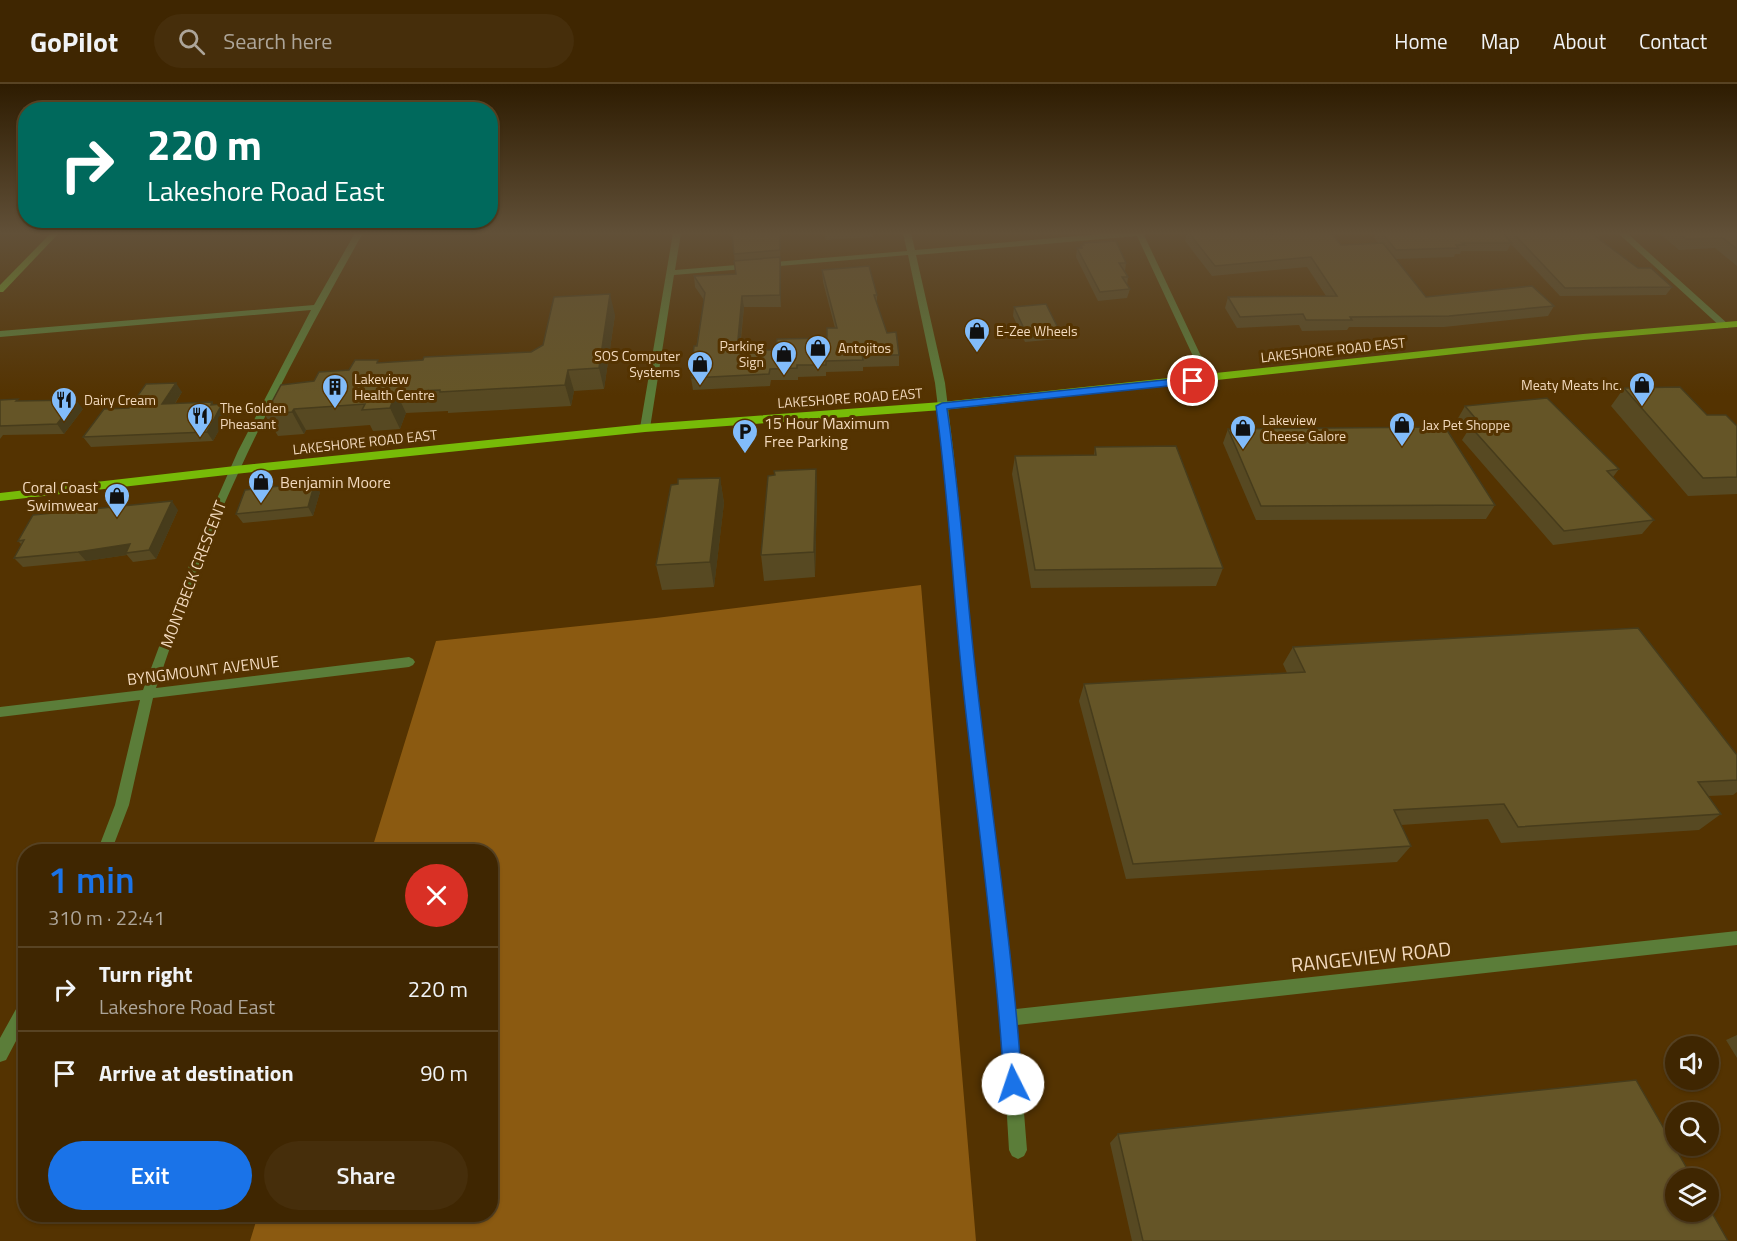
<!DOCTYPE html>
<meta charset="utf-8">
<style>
:root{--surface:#3f2601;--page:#462e0b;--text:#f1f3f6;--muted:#ada599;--line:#584323;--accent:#1a73e8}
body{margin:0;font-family:"Titillium Web",sans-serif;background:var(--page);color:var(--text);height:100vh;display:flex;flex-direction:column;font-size:22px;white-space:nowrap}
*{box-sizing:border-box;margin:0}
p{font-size:20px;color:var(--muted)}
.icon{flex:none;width:33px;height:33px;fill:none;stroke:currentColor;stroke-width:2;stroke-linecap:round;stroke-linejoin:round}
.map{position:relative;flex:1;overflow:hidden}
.side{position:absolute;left:18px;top:760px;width:480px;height:378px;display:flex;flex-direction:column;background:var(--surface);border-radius:24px;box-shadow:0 2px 4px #0004,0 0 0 2px var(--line)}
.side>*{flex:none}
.top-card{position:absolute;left:18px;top:18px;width:480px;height:126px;border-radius:24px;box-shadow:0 2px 4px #0004,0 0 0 2px var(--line);background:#00695c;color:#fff;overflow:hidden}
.controls{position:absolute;left:1665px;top:952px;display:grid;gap:12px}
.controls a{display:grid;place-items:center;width:54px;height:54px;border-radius:50%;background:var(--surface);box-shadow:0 2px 4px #0004,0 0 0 2px var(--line);font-size:30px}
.pin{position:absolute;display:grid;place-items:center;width:51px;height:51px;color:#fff;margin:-26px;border:3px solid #fff;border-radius:50%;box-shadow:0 2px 6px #0007}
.me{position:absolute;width:66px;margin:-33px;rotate:356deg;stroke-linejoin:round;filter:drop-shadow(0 0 4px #0008)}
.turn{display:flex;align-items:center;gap:21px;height:126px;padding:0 30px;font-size:27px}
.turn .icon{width:78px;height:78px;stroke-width:2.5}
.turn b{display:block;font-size:42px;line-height:51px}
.round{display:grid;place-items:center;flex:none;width:63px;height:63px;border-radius:32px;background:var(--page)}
.summary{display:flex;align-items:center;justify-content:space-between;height:102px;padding:0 30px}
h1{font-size:36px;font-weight:600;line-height:45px;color:var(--accent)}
.action{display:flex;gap:12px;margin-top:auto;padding:12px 30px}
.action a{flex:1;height:69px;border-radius:36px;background:var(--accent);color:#fff;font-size:24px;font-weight:600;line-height:69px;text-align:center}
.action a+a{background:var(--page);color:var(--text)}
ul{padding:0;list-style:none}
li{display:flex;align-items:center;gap:18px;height:84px;padding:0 30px;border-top:2px solid var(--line)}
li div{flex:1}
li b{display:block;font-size:22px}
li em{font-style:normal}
header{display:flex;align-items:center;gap:36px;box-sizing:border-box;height:84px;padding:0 30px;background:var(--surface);border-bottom:2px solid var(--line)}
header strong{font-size:28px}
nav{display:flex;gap:33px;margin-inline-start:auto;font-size:21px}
.search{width:420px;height:54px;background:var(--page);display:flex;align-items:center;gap:15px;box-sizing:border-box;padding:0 21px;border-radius:33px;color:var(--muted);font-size:22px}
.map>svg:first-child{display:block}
.green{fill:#8b5a11}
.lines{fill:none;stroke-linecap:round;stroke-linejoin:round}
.street{fill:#5b7d39;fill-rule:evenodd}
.secondary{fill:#6ba02b;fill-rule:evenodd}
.primary{fill:#77bb08;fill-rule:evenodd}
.wall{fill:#574922}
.shaded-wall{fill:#473c1b}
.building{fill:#655527;stroke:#473c1b;stroke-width:1.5}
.route{fill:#1a73e8;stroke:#114b97;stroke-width:1.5}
.labels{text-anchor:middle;stroke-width:6;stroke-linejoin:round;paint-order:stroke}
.far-poi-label{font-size:14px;fill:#f2d9bd;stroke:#543301;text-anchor:start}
.far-street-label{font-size:14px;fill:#f2d9bd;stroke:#543301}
.poi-label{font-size:16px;fill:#f2d9bd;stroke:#543301;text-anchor:start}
.street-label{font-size:16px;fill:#f2d9bd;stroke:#543301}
.near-street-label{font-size:20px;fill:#f2d9bd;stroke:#543301}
</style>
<header>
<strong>GoPilot</strong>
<div class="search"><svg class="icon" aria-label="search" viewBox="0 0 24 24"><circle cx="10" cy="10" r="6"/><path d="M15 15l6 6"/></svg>Search here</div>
<nav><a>Home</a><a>Map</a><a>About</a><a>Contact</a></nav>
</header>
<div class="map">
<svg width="1737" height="1157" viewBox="0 0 1737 1157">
<rect width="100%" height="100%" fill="#543301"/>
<path class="green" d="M921,501L976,1157H250L258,1131H490V768H371L436,557L656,534Z"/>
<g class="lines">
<path class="street" d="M355,149H363C306,250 252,352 208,458C189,506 173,556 156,604L409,573L413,575L415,578L413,581L409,583L153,614L129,721L111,768H97L115,721L140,616L0,633V623L143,606L197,460L238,367L311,226L0,253V247L314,221Z
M673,149H681L675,186L907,167L903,149H911L915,166L1114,149H1148L1144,151L1200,270L1215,294L1213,296H1207L1192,270L1137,152L916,171L945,299L954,372L976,600L1016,925L1737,847V861L1017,941L1027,1066L1024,1072L1018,1075L1012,1072L1009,1066L1001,934L964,600L944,372L935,299L908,171L674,191L650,344L645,347L640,344Z
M1618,149H1627L1728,240V244H1722Z
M26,913V938L6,976L0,978V954L21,916Z"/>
<path class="secondary" d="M51,149H59L3,208H0V201Z"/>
<path class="primary" d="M1737,237V243L1583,256L942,326L645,348L235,390L0,417V409L235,382L645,340L942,318L1583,250Z"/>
</g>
<path class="wall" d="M732,149H780L781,223H744L740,266H776L827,254L835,244L823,198L822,186L877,211V220L887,249L899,271V282L863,283V287L826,288V292L798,293V296H771L770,302L693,306L691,294L704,216L695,203L694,192L736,190Z
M824,149H873V153L826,156Z
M1187,149H1265L1266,150L1341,161L1379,160L1374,154L1376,149H1502L1506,153L1508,149H1601L1598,154L1638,184L1672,203L1666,211L1560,212L1511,160L1507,167H1461L1460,170H1455L1454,173L1396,175L1426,213L1554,222L1548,232L1444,243H1349L1347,246L1302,247L1299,241L1237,244L1225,224L1228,213L1326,212L1307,183L1212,192L1185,157Z
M1659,149H1737V182L1715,164L1679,166Z
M1083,159L1126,179L1125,187L1128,193L1127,201L1130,205L1127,214L1098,217L1076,173L1077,164H1080L1081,161H1083Z
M1014,223L1059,246L1058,255L1025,258L1013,232Z
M615,231L604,305L574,307L571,322L448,329V327L406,329L400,345L373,347L370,341L306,346L304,350L278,352L265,331L314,297L349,286L379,279L531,268Z
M1624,304L1707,331L1737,342V410L1688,412L1611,322Z
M182,308L175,320L212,318L214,321L222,320L228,330L213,357L91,363L83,353L129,324Z
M0,316L20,317L83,325L64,350L3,351L0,355Z
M1465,322L1619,385L1613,393L1654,436L1642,450L1553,461L1462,356L1467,348L1457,336Z
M1228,345L1495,421L1486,435L1256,436L1223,359Z
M1095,363L1223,484L1216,502L1031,504L1012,390L1015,372L1094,371Z
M816,385L817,410L815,493L764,497L761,471L774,391V387Z
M720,394L724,419L714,503L662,506L656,481L678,400Z
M320,408L313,432L243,439L236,430Z
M178,426L156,475L133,478L127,471L86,477L23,483L14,474L22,461L18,457Z
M1293,563L1737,671V708L1733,711L1708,712L1721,730L1699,746L1501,759L1488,735L1401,741L1411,762L1397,778L1126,795L1079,617L1084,600L1287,589L1283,580Z
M1737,951V974L1726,956Z
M1118,1050L1728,1157H1132L1110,1059Z"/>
<path class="shaded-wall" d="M947,149H955L946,153Z
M780,173L781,184V223L780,211Z
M610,210L615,231L604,305L599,284Z
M742,212L744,223L738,278L737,266Z
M568,286L574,307L571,322L565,301Z
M176,299L182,308L168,330L162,320Z
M396,308L406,329L400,345L390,324Z
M76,316L83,325L64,350L57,340Z
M212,318L218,327L222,320L228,330L213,357L207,348L211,321Z
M294,325L306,346L304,350L292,328Z
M816,385L817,410L815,493L814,468Z
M720,394L724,419L714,503L710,478Z
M315,398L320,408L313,432L308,423Z
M172,417L178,426L156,475L149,466Z
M130,460L126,469L127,471L86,477L78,468Z"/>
<path class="building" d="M732,149H780V166L734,170Z
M1189,149H1265L1266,150L1328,149L1334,152L1341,161L1383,159L1426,213L1532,202L1554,222L1449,232L1350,233L1352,236H1306L1303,230L1240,233L1228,213L1337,212L1311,173L1215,182Z
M1382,149H1502L1512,159H1462L1465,161H1456L1458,164L1396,166Z
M1513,149H1591L1638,184H1651L1672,203L1565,204Z
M1679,149H1737V165L1723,154L1686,155Z
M1116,157L1126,179H1119L1128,193H1122L1130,205L1100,208L1077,164H1082L1081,161H1084L1083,159Z
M780,173V211L742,212L737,266H776L777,255L827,254V244H837L822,186L869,182L877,211H874L887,249L896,248L899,271H862L863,276L826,277V281H797V284L770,285L769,290L691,294L694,262H697L705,209L694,192L736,190L734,177Z
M610,210L599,284L568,286L565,301L440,308V306L396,308L390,324L362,326L365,320L294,325L292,328L265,331L281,301L314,297L319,288L349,286L355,276H378L377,279L423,276L424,273L531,268L543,261L554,213Z
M1046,220L1059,246L1026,249L1014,223Z
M176,299L162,320L212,318L211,321L222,320L207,348L83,353L104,325L129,324L146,300Z
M1680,303L1707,331H1726L1737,342V393L1703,394L1624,304Z
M1547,314L1619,385L1607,387L1654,436L1564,447L1470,342H1482L1465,322Z
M18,315L16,317L76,316L57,340L0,342V316Z
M1445,343L1495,421L1261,422L1228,345Z
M1176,362L1223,484L1035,486L1015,372L1096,371L1095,363Z
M816,385L814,468L761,471L768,392L775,391L774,387Z
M720,394L710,478L656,481L671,401L678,400V395Z
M315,398L308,423L236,430L245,406Z
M172,417L149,466L126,469L130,460L78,468L14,474L24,456L18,457L33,431Z
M1638,544L1737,671V696L1698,698L1721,730L1518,743L1504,720L1394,726L1411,762L1133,780L1084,600L1305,588L1293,563Z
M1636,996L1693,1095H1676V1128H1708V1122L1728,1157H1143L1118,1050Z"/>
<linearGradient id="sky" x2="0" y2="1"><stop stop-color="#2e1c01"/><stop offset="0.48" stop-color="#615038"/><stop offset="1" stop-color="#615038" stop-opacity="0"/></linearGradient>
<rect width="1737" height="311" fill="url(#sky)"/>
<path class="route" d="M1193,293L1197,294V299L947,325C961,417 966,509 977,601C992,734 1013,867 1022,1000L1020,1006L1013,1009L1007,1006L1004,1000C996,867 977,735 963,602C953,509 949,415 936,322L942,319Z"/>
<defs>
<symbol id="shop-pin" viewBox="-11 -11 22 30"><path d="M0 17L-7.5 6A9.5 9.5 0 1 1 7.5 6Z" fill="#82bcfa" stroke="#543301"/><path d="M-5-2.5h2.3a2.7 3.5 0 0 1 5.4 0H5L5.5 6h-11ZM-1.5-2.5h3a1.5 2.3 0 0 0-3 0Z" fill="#111"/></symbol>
<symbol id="building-pin" viewBox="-11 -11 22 30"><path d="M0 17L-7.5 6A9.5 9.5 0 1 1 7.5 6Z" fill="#82bcfa" stroke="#543301"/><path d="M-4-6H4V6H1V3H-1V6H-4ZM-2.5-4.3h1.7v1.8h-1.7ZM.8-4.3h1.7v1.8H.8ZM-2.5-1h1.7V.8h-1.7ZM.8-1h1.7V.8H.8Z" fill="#111"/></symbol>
<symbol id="restaurant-pin" viewBox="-11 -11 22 30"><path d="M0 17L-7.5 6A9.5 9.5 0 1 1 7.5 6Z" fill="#82bcfa" stroke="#543301"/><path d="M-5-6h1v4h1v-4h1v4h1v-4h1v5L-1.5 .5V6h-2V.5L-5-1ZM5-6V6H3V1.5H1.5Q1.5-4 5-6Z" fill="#111"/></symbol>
<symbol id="parking-pin" viewBox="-11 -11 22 30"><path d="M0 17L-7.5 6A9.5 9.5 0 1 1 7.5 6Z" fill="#82bcfa" stroke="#543301"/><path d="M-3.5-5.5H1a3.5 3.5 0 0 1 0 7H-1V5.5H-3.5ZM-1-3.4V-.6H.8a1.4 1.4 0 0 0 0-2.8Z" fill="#111"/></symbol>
</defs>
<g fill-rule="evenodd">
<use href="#shop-pin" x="962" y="232" width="30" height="40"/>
<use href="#shop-pin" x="803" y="249" width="30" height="40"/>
<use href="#shop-pin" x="769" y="255" width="30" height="40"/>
<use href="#shop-pin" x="685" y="265" width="30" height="40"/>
<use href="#shop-pin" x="1627" y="286" width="30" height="40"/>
<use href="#building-pin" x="320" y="288" width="30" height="40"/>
<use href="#restaurant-pin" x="49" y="301" width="30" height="40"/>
<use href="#restaurant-pin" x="185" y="317" width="30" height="40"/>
<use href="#shop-pin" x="1387" y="326" width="30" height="40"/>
<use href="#shop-pin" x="1228" y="329" width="30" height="40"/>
<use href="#parking-pin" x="730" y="333" width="30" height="40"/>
<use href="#shop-pin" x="246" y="383" width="30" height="40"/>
<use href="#shop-pin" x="102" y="397" width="30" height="40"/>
</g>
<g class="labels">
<g class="far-poi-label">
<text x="996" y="252">E-Zee Wheels</text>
<text x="764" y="267" text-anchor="end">Parking<tspan x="764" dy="16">Sign</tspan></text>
<text x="838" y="269">Antojitos</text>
<text x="680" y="277" text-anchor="end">SOS Computer<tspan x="680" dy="16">Systems</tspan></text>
<text x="354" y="300">Lakeview<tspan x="354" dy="16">Health Centre</tspan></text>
<text x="1622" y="306" text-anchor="end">Meaty Meats Inc.</text>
<text x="84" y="321">Dairy Cream</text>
<text x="220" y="329">The Golden<tspan x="220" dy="16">Pheasant</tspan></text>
<text x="1262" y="341">Lakeview<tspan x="1262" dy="16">Cheese Galore</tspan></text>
<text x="1422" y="346">Jax Pet Shoppe</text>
</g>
<g class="far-street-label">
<text transform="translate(1333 266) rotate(-6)" y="5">LAKESHORE ROAD EAST</text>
<text transform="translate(850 314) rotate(-4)" y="5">LAKESHORE ROAD EAST</text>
<text transform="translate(365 358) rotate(-6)" y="5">LAKESHORE ROAD EAST</text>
</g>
<g class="poi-label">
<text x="764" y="345">15 Hour Maximum<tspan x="764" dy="18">Free Parking</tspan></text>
<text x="280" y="404">Benjamin Moore</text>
<text x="98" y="409" text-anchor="end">Coral Coast<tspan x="98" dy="18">Swimwear</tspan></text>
</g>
<g class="street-label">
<text transform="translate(193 490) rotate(-69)" y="6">MONTBECK CRESCENT</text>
<text transform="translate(203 586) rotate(-7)" y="6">BYNGMOUNT AVENUE</text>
</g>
<g class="near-street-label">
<text transform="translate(1371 873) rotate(-6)" y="7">RANGEVIEW ROAD</text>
</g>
</g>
</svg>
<div class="controls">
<a><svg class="icon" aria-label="sound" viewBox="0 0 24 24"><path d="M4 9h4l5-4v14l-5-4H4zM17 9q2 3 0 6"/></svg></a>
<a><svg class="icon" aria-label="search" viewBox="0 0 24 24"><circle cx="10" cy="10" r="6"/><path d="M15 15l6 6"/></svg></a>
<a><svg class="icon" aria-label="layers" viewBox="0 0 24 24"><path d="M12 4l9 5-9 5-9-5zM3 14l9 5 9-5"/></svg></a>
</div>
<div class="pin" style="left:1193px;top:297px;background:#d93025"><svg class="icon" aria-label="arrive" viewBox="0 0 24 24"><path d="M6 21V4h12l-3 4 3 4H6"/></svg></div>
<svg class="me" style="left:1013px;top:1000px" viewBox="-20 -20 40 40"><circle r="19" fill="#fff"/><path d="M0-13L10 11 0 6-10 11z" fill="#1a73e8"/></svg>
<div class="top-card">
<div class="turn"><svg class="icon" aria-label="right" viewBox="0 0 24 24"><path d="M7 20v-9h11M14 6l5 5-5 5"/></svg><div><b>220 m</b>Lakeshore Road East</div></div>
</div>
<section class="side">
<div class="summary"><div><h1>1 min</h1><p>310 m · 22:41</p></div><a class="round" style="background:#d93025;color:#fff"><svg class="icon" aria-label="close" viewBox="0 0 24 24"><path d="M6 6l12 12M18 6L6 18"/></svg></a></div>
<ul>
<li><svg class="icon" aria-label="right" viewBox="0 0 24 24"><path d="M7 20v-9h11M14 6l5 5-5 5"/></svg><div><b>Turn right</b><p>Lakeshore Road East</p></div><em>220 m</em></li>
<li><svg class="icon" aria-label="arrive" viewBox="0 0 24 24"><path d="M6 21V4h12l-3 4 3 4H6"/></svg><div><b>Arrive at destination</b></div><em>90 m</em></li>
</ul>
<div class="action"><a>Exit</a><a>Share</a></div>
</section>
</div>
